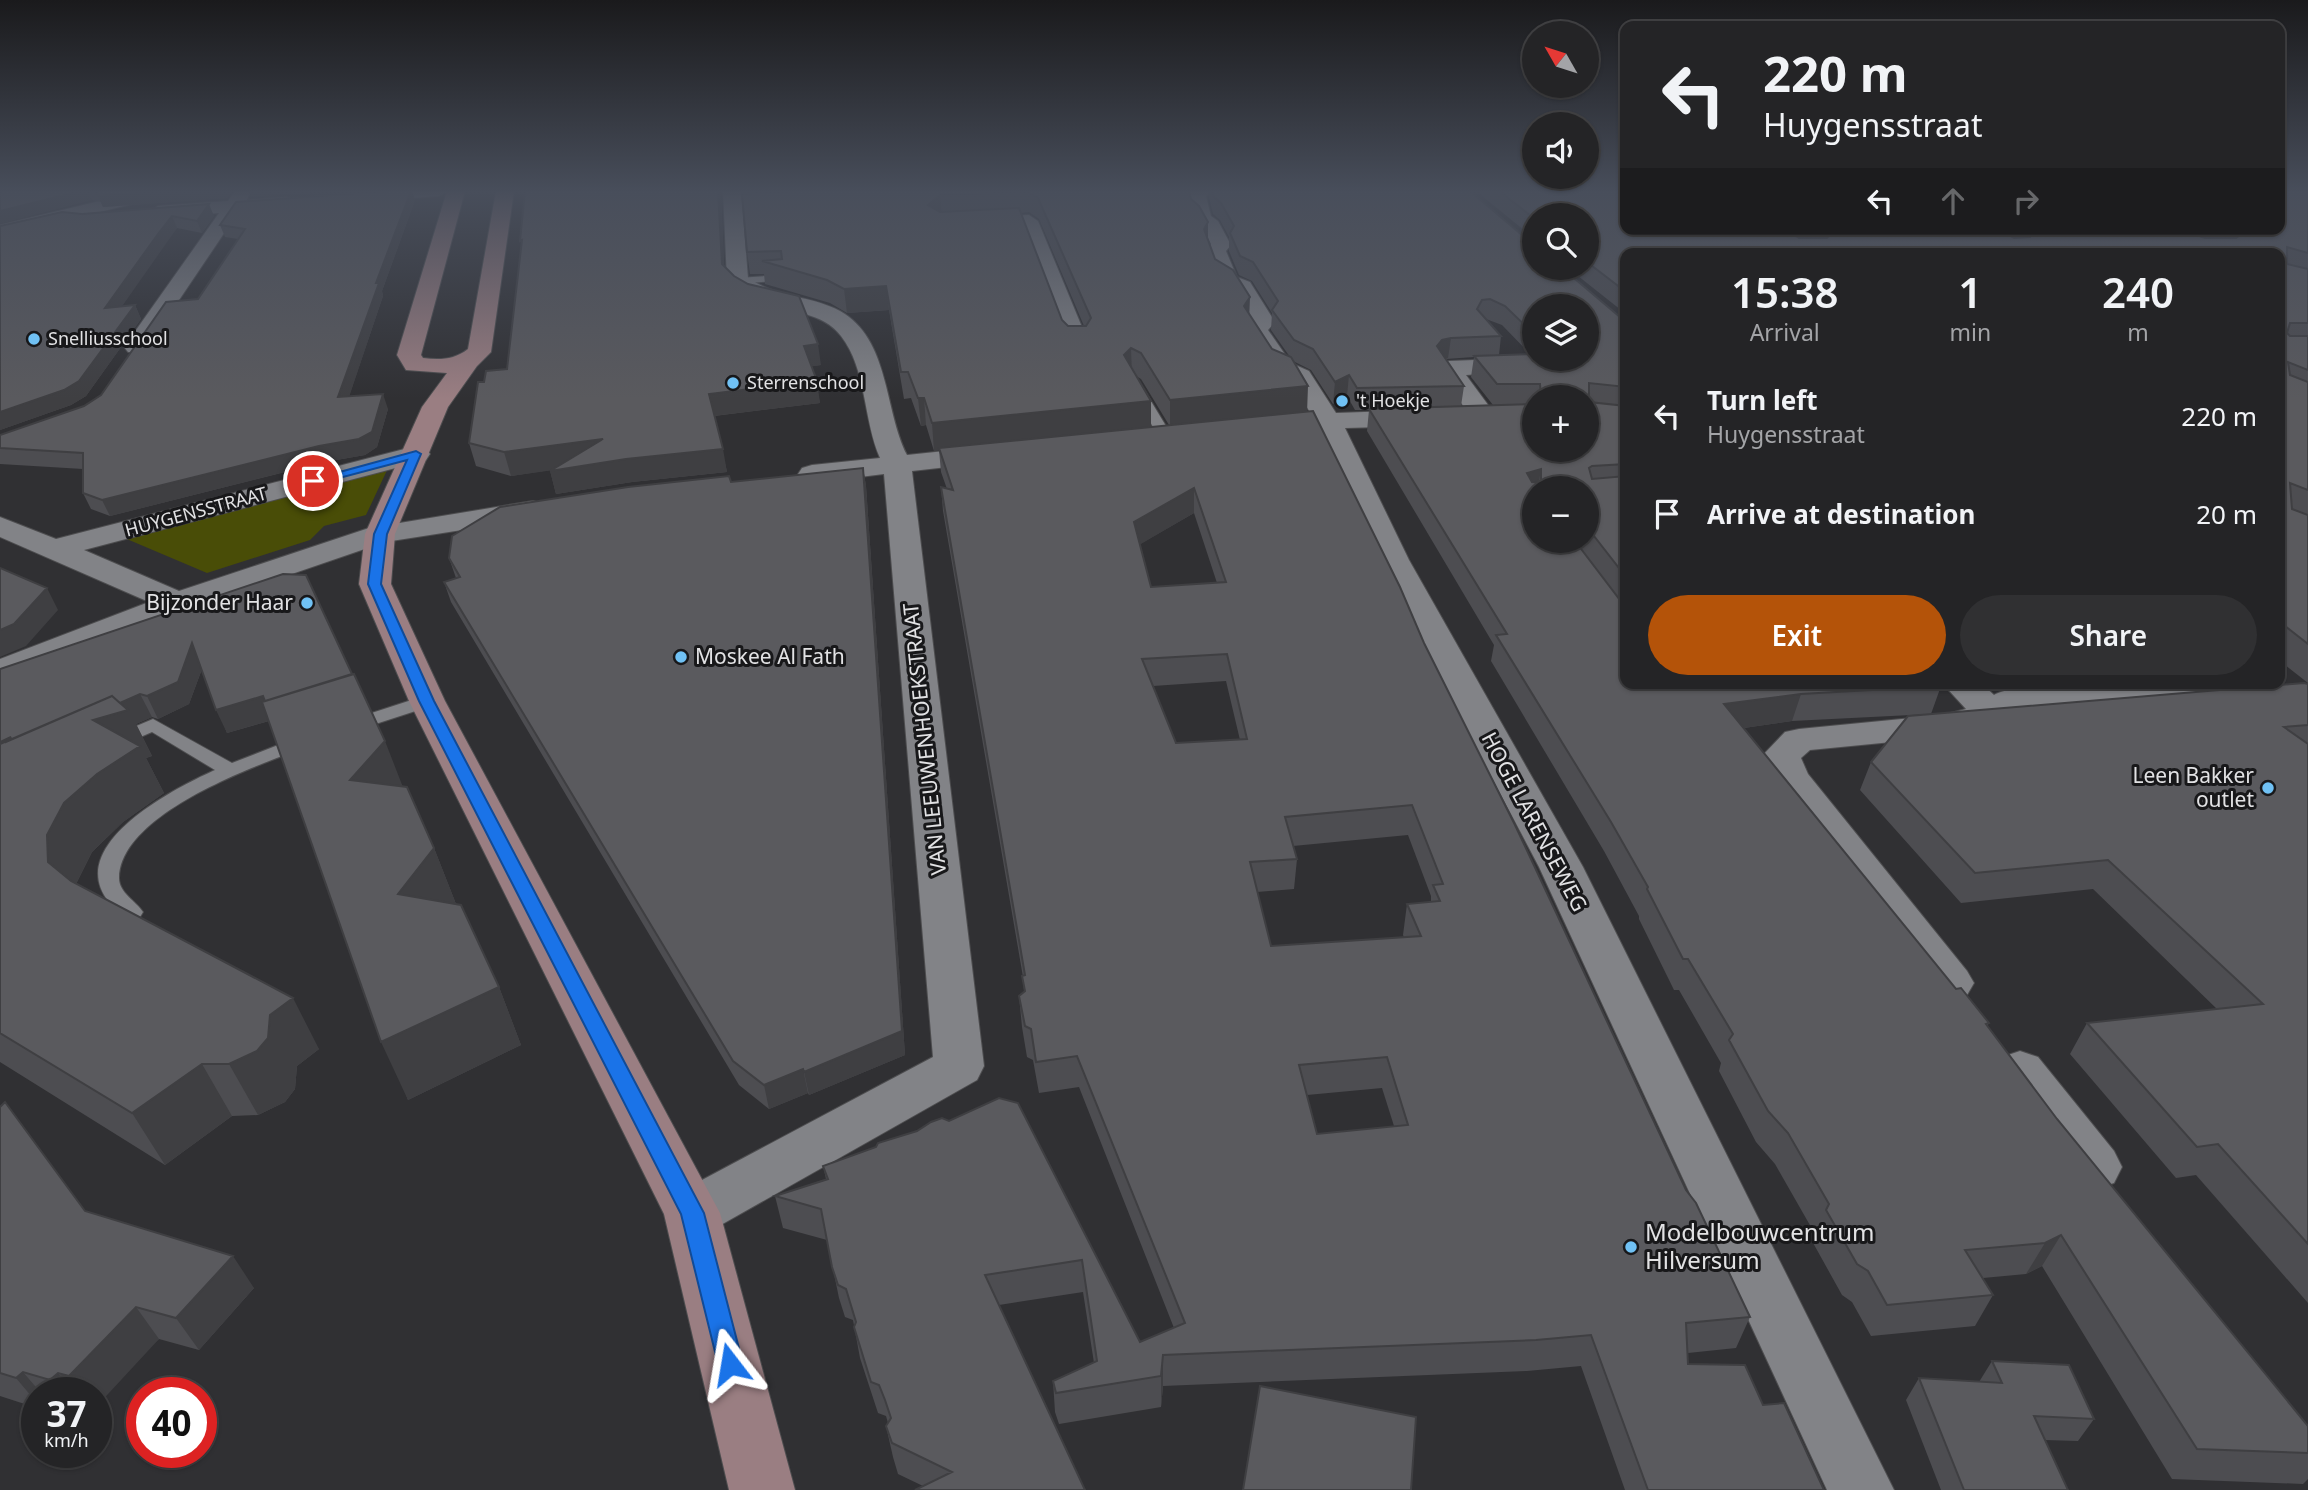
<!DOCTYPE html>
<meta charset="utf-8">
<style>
:root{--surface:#242426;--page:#303032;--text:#f1f3f6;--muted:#a3a4a7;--line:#414143;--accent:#b45309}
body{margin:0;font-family:"Noto Sans",sans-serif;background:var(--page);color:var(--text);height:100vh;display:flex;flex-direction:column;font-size:26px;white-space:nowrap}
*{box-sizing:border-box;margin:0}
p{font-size:23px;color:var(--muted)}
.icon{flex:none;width:38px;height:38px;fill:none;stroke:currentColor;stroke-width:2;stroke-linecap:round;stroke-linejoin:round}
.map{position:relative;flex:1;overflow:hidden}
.details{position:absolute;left:1620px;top:248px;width:665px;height:441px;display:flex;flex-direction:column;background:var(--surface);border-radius:14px;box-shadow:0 2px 5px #0004,0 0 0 2px var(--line)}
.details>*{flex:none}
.top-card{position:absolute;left:1620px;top:21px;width:665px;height:214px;border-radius:14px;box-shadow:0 2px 5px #0004,0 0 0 2px var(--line);background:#242426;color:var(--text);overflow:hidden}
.needle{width:46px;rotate:309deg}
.fabs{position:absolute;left:1522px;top:21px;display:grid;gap:14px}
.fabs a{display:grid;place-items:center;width:77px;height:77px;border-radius:50%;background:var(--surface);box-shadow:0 2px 5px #0004,0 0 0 2px var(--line);font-size:35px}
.speed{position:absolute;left:21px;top:1377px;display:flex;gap:14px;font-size:35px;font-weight:700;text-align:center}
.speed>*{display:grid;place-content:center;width:91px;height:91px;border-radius:50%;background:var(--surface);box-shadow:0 2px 5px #0004,0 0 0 2px var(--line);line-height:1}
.speed small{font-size:18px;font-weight:400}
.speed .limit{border:10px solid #d22;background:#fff;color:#111}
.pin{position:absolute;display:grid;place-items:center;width:60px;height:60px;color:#fff;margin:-30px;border:4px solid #fff;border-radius:50%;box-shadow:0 2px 7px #0007}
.me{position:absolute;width:77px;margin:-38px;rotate:346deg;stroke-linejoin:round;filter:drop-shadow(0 0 5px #0008)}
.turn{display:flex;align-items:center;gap:24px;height:147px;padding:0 28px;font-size:32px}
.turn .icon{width:91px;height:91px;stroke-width:2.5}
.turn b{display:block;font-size:49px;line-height:60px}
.lanes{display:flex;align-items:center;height:66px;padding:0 28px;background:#0003;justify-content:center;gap:35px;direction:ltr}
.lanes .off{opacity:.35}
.eta{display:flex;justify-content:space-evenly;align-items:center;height:119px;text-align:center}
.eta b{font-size:42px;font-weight:600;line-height:49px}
.button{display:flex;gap:14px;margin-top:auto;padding:14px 28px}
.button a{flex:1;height:80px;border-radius:42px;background:var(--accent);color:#fff;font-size:28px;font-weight:600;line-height:80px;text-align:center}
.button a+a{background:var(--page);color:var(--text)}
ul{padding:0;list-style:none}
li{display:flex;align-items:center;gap:21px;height:98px;padding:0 28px}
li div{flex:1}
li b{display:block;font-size:26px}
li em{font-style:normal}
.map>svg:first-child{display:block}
.green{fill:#494d07}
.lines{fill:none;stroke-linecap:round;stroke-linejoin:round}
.lane-casing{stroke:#4d4d4f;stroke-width:2}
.street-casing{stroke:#4d4d4f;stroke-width:2}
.secondary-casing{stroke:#4d4d4f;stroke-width:2}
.lane{fill:#828387;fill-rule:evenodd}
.street{fill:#828387;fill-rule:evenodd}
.secondary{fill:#9a7e82;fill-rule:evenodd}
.wall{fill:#4d4d51;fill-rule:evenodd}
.shaded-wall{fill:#3f3f42}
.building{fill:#5a5a5e;stroke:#3f3f42;stroke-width:2;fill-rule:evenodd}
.route{fill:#1a73e8;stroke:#114b97;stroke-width:2}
.poi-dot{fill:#70c1f4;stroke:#18181a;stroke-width:2.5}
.labels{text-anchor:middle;stroke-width:6;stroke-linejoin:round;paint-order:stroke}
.far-poi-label{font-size:18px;fill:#e2e2e4;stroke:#18181a;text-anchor:start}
.far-street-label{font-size:18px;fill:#e2e2e4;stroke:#18181a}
.poi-label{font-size:21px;fill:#e2e2e4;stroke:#18181a;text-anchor:end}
.street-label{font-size:21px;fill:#e2e2e4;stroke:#18181a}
.near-poi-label{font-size:24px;fill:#e2e2e4;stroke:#18181a;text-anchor:start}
</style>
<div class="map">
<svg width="2308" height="1490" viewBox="0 0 2308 1490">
<rect width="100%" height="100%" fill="#303033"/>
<path class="green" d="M389,466L366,515L324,526L310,540L207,573L122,537Z"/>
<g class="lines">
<defs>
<path id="lane" d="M780,275L784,276V280L738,284L733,281L738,278Z
M1137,384L1143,388L1172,436L1170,439L1165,440L1158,436L1131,388Z
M427,695L434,697L436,701L434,705L351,732L342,726L344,722Z
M153,719L232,763L296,738H310L313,742L310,746C259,764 120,813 119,878C119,893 136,901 143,912L140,917C126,921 118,913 109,902C63,845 175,788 215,770L152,732L115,748L105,742L108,738Z"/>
<path id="street" d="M141,191H161L163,193L160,197L0,237V225Z
M235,191H251L247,200L287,197L296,202L287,207L239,211L144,352H128L124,347L219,213L158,218L149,212L158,206L228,201Z
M372,191H448L439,196L361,202L352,197L355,193Z
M723,191H741L748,278C780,299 810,295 840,311C890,339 884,410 907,455L992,446L1002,448L1006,454L1002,460L992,462L912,471L984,1066L977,1080L712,1230L692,1237L672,1230L664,1213L672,1196L933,1057L884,474L812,483L802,480L798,474L802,468L812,465L880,458C863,420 867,369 841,336C814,300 753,319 727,281Z
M1191,191H1211L1206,196L1211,216L1218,221L1231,245L1226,251L1237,277L1250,282L1275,322L1268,330L1291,363L1309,371L1336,413L1421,410L1430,412L1434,418L1430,424L1421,426L1345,428L1409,560L1583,867L1894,1490H1827L1539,867L1377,560L1319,430L1268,434L1259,432L1255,426L1259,420L1311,414L1291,381L1273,373L1245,329L1252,321L1234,291L1221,285L1217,281L1206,250L1211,244L1201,225L1193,219L1188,195Z
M1029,215L1038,221L1089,344L1085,349H1069L1065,344L1022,227L971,229L961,223L971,217Z
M1526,358L1535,360L1538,365L1535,370L1466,375L1497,417L1493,423L1484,425L1475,423L1437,368L1440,363L1449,361Z
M416,446L426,448L430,454L426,460L84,550L179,591L369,528L533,501L544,504L548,510L544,516L533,519L385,542L190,609L0,682V659L149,602L0,537V517L56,539Z
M2280,680L2283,684L2278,692L2265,695L2021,709L2006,722L1943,737L1810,750L1801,758L1808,774L1967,971L1974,983L1967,995L1950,1000L1933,995L1775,786L1762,756L1785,732L1799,729L1943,715L1966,709L1943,684H1982L1994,695C2015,678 2239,684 2280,684Z
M2020,1051L2038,1057L2114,1151L2122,1167L2114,1183L2095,1189L2076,1183L2002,1085L1995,1071L2002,1057Z"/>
<path id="secondary" d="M447,191H465L421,355L423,358C439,360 454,360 468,349L496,191H514L491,352L477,366L448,407L395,534L391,584L445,701L720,1213L795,1490H729L664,1214L409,701L359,584L365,534L422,407L447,373L406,370L397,355Z"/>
</defs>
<use href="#lane" class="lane-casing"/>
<use href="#street" class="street-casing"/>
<use href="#secondary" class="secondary-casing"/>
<use href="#lane" class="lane"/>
<use href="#street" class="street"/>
<use href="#secondary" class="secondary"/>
</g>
<path class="wall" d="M0,191H233L227,198L103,207L101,202L92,200Z
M389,191H412L415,200L382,291L383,296L349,396L388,409L377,447L365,455L325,462L110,516L91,509L83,493V469L0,464V435L84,406L101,395L198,299L238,239L225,237L220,225Z
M525,191H721L724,266L821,365L812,366L820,403L714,416L727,472L632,482L556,494L550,470L511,476L476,466L469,443L484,382L507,369L521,247Z
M743,191H1189L1191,199L1215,259L1249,314L1272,349L1290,357L1271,330L1272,313L1252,281L1239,275L1229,251V237L1220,220L1213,214L1209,197V191H1470L1535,268L1620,317L1626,318V684L1941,686L1931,714L1792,721L1744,728L1956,989L1989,1023L1987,1026L2057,1119L2308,1426V1479L2303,1484L2172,1479L2042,1266L2026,1274L1983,1278L1993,1295L1975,1326L1871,1336L1852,1302L1842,1295L1812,1241L1815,1234L1775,1164L1756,1142L1719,1071L1721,1063L1679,990H1674L1639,919V916L1604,851L1491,661L1494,645L1367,431L1369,410H1355L1347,396L1333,404L1311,370L1293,361L1307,411L1424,643L1686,1190L1750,1317L1736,1348L1688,1353V1364L1763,1405L1824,1490H1625L1581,1366L1527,1371L1163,1386L1161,1407L1059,1424L1055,1412L1053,1381L1094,1363L1083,1292L999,1305L1085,1490L923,1486L898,1474L893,1457L886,1426L888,1423L886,1416L878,1413L860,1358L853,1320L845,1317L839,1298L827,1240L783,1228L775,1196L826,1179L823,1166L949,1121L999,1098L1140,1342L1174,1328L1079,1087L1039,1093L1033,1060L1027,1057L1022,1027L1019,996L1024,992L1023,977L943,511L941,487L947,489L941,472L939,450L934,451L926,425L921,426L911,398L904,399L889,310L847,313L830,303L765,284L764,274H750L747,252ZM1029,212L1039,219L1084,326H1068L1062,320L1021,213ZM1535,306H1587V359H1535ZM1486,319L1502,325L1530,354L1499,355L1501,336ZM1474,357L1471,377L1493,405L1461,406L1464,386L1446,359ZM1136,376L1141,379L1169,425L1151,427V401ZM1535,397H1587L1535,450ZM1535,488H1587V541H1535ZM1194,513L1217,583L1151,587L1140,544ZM1226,681L1240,740L1176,743L1153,686ZM1408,835L1431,896V902L1407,904L1403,935L1404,937L1271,946L1257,892L1294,889L1297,859L1293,846ZM1382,1088L1394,1126L1317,1134L1307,1095Z
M1476,191H1626L1785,229H2280L2308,191V683L2280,661V254H1626V314L1568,268H1587V215H1535V239Z
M82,214L214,216L202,233L177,228L163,246L121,307L135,305L141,319L86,396L71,405L0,430V226Z
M863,468L866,486L905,1055L809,1095L808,1093L769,1109L739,1085L451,602L444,582L456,578L449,558L731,482Z
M283,574L403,787L434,848L456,904L499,987L521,1045L408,1100L269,721L227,733L202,669L189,704L158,719L152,717L136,724L152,756L146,758L164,793L123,822L92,852L76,884L319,1049L297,1066L295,1089L285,1102L258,1115L232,1116L165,1165L0,1062V669Z
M2308,684V1303L2196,1175L2176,1178L2070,1054L2087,1023L2217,1009L2093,889L1961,903L1860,790L1871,762Z
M0,1107L85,1211L254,1288L199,1350L159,1339L96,1393H37V1408L0,1396Z
M1992,1361L2094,1419L2078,1441L2045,1440L2068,1490H1941L1906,1400L1919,1378L1979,1382Z"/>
<path class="shaded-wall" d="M81,191H88L92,200L0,224V211Z
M170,191H233L227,198L103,207L98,196Z
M249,191H338L251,197Z
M411,191H412L415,200L382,291L383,296L344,412L338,397L376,283Z
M718,191H721L725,283L722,264Z
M940,195L942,216L928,205Z
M209,204L214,216L202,233L197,221Z
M172,216L177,228L111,322L105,308Z
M1208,222V244L1204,229Z
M886,286L889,310L847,313L844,289Z
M1250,297L1249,321L1244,306Z
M135,305L141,319L86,396L71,405L0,430V412Z
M1451,338L1448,358L1439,360L1437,346L1442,340Z
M818,344L821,365L807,367L804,346Z
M1131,348L1132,374L1124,355Z
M1349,375L1347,396L1333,404L1335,382Z
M817,381L820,403L713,416L709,394Z
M1308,386L1307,413L1170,427V400Z
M383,394L388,409L377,447L365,455L325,462L110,516L102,500Z
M918,398H924L926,425L921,426Z
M1151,401V429L934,451L932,423Z
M603,439L626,459L723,449L727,472L632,482L556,494L550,471L561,469L511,476L504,452Z
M863,468L866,486L905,1055L809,1095L804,1072Z
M1541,469L1538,488L1523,497L1527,473Z
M1194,488V513L1134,548V522Z
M47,588L58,610L26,646L0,657V630Z
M192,643L203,666L189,704L158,719L147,696Z
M140,694L152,717L136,724L152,756L146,758L164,793L123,822L92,852L76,884L77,911L48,862L0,771V742Z
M1801,694L1792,721L1716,732L1724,704Z
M263,696L272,720L227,733L216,710Z
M385,741L406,795L350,780Z
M434,848L456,904L398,894Z
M499,987L521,1045L408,1100L381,1042Z
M293,998L319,1049L297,1066L295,1089L285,1102L258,1115L229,1064L270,1015Z
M202,1064L232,1116L165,1165L132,1113Z
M803,1069L808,1093L769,1109L764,1085Z
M2061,1235L2042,1266L2026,1274L2045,1243Z
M233,1256L254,1288L199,1350L176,1318Z
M136,1307L159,1339L96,1407V1393H83L69,1376Z
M1163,1355V1386L1161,1407V1376Z
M23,1372L41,1393H37V1403L16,1378Z
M58,1373L74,1393H60L50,1380Z"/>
<path class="building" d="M0,191H81L0,211Z
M95,191H170L98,196L96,191Z
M389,191H411L376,283H379L338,397L383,394L372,432L359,439L319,446L102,500L83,493V453L0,448V435L84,406L101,395L166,302L198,299L245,229L220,225L236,202Z
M525,191H718L722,264L734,276L748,284L799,296L818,344L804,346L817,381L709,394L723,449L626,459L550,471L603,439L504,452L469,443L478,382H484L486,371L507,369L522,240L520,241Z
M798,191H1189L1191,199L1199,206L1208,222L1204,229L1215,259L1233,270L1250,297L1244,306L1272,349L1291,357L1308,386L1170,400L1141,353L1131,348L1124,355L1151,401L932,423L924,398H918L908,372H901L886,286L844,289L827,280L762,261L782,259L781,251L747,252L742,194ZM1028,192L1038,198L1091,318L1086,326H1068L1062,320L1019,208L940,212L928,205L940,195Z
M1212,191H1470L1529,241L1535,242V268H1562L1620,317L1626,318V387L1589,383V402L1626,406V464L1592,466L1589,468L1592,479L1626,476V577L1587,527V488H1535V541H1575L1620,600L1626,601V684H1940L1941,686L1801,694L1724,704L1956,989L1961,988L1989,1023L1986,1024L2057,1119L2308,1426V1453L2197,1449L2061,1235L2045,1243L1965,1250L1993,1295L1887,1305L1868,1271L1857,1264L1826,1210L1829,1204L1788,1133L1768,1111L1729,1040L1733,1034L1688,959H1683L1647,889L1648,887L1611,822L1496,635L1507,634L1369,409L1535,404V450H1587V397H1541L1540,384H1497L1474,356L1535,354V359H1587V306H1535V335L1505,306L1490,299L1482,300L1477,309L1501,336L1451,338L1442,340L1437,346L1464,386L1357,388L1349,375L1335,382L1313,349L1294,340L1272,310L1278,301L1253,262L1240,256L1230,233L1234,226L1221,203L1214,197ZM1541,469V483L1532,482L1527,473Z
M1499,191H1626V229H1785L1799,238H1827L1830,235L1819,229H1999L2014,238L2030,237V234L2022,229H2179L2205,238H2236L2239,236L2233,229H2280V191H2308V253L2287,247V264L2308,269V323H2290L2287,333L2290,336H2308V370L2288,362L2290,375L2308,382V490L2290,483L2292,509L2308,515V644L2280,622V254H1626V292L1587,262V215H1535V219Z
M209,204L197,221L172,216L158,234L105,308L135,305L79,381L64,390L0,412V226L62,212L82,214Z
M1313,411L1400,587L1424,643L1515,825L1686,1190L1696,1203L1750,1317L1686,1323L1688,1364L1745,1365L1763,1405L1784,1403L1824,1490H1648L1591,1335L1536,1340L1163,1355L1161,1376L1056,1393L1053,1381L1097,1361L1082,1260L985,1275L1085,1490H915L952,1472L892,1443L886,1426L891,1418L885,1400L879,1385L871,1382L854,1327L856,1322L846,1289L838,1285L832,1267L821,1209L775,1196L828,1179L823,1166L876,1147L878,1143L917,1131L931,1122L942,1118L949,1121L999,1098L1018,1103L1140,1342L1185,1323L1077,1056L1036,1062L1031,1029L1025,1026L1019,996L1025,991L1022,976L1025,975L941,487L953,490L939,448ZM1194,488L1226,582L1151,587L1134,522ZM1227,654L1247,739L1176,743L1142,659ZM1412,805L1443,884L1433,885L1440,901L1407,904L1421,936L1271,946L1250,862L1297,859L1285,817ZM1387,1057L1408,1125L1317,1134L1299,1065Z
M863,468L902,1031L804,1072L803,1069L764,1085L733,1061L444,582L460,577L449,558L452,536L500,507L628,487L729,476L731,482Z
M0,568L47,588L14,624L0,630Z
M283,574L306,575L352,674L265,701L263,696L216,710L192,643L178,682L147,696L140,694L120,703L112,696L8,741L11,737L0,742V669Z
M354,674L385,741L350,780L407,787L434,848L398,894L461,905L499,987L381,1042L262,702Z
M2304,683L2308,684V725L2284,727L2308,744V1244L2218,1144L2197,1147L2087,1023L2263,1004L2108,860L1975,873L1871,762L1908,716Z
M112,696L128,710L93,720L140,746L97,774L64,803L47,835L48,862L71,881L293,998L270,1015L268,1038L257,1051L229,1064H202L132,1113L0,1033V744Z
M5,1102L85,1211L233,1256L176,1318L136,1307L69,1376L58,1373L50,1380L23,1372L16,1378L0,1373V1107Z
M1992,1361L2069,1365L2094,1419L2034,1416L2068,1490H1964L1919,1378L2002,1383Z
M1260,1386L1416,1417L1411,1490H1243Z"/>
<linearGradient id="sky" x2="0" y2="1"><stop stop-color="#1a1a1c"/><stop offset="0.48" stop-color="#484e5b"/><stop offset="1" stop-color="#484e5b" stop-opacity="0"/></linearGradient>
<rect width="2308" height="399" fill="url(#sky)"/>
<path class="route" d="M416,451L421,454L387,534L381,584L434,701L704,1213L743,1364L739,1373L730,1376L721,1373L718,1364L681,1214L419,701L368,584L374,534L407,460L313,485L307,481Z"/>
<g class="poi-dot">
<circle cx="34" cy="339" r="7"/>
<circle cx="733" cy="383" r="7"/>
<circle cx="1342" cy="401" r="7"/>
<circle cx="307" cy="603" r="7"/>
<circle cx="681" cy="657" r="7"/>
<circle cx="2268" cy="788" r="7"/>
<circle cx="1631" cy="1247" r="7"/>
</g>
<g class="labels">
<g class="far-poi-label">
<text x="48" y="345">Snelliusschool</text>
<text x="747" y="389">Sterrenschool</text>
<text x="1356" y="407">'t Hoekje</text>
</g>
<g class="far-street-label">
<text transform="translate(196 512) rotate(-15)" y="6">HUYGENSSTRAAT</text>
</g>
<g class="poi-label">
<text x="293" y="610">Bijzonder Haar</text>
<text x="695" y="664" text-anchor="start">Moskee Al Fath</text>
<text x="2254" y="783">Leen Bakker<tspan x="2254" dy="24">outlet</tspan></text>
</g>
<g class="street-label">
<text transform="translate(925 739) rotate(-96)" y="7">VAN LEEUWENHOEKSTRAAT</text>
<text transform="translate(1534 822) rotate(62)" y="7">HOGE LARENSEWEG</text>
</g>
<g class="near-poi-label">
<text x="1645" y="1241">Modelbouwcentrum<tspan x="1645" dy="28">Hilversum</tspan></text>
</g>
</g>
</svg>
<div class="fabs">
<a><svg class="needle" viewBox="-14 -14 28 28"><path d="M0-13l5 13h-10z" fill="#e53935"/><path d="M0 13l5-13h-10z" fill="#a3a4a7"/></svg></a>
<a><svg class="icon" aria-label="sound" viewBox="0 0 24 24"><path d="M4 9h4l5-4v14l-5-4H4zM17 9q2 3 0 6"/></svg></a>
<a><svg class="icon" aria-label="search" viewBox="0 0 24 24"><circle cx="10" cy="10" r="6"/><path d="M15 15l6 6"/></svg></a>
<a><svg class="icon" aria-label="layers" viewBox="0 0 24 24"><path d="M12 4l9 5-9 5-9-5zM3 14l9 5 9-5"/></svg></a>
<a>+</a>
<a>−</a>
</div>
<div class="speed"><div>37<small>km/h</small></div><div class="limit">40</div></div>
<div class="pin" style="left:313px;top:481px;background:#d93025"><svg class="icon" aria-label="arrive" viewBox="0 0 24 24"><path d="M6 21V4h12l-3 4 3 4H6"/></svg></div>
<svg class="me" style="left:730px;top:1364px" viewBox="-20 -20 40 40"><path d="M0-17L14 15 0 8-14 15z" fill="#1a73e8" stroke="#fff" stroke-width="4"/></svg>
<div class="top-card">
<div class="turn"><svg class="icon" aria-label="left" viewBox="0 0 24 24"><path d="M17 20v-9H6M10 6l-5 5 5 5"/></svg><div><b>220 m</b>Huygensstraat</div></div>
<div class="lanes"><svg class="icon" aria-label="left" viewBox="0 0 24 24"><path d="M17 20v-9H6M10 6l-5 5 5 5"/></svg><svg class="icon off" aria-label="ahead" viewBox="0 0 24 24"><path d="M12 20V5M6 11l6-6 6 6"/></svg><svg class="icon off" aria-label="right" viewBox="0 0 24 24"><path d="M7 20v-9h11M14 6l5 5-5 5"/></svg></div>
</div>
<section class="details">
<div class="eta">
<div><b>15:38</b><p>Arrival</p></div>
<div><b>1</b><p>min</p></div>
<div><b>240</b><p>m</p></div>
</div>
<ul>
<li><svg class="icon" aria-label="left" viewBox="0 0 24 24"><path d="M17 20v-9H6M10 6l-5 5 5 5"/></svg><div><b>Turn left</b><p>Huygensstraat</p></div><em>220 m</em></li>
<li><svg class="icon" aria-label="arrive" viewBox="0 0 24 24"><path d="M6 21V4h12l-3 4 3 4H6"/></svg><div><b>Arrive at destination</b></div><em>20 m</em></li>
</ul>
<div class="button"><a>Exit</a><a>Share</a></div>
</section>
</div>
